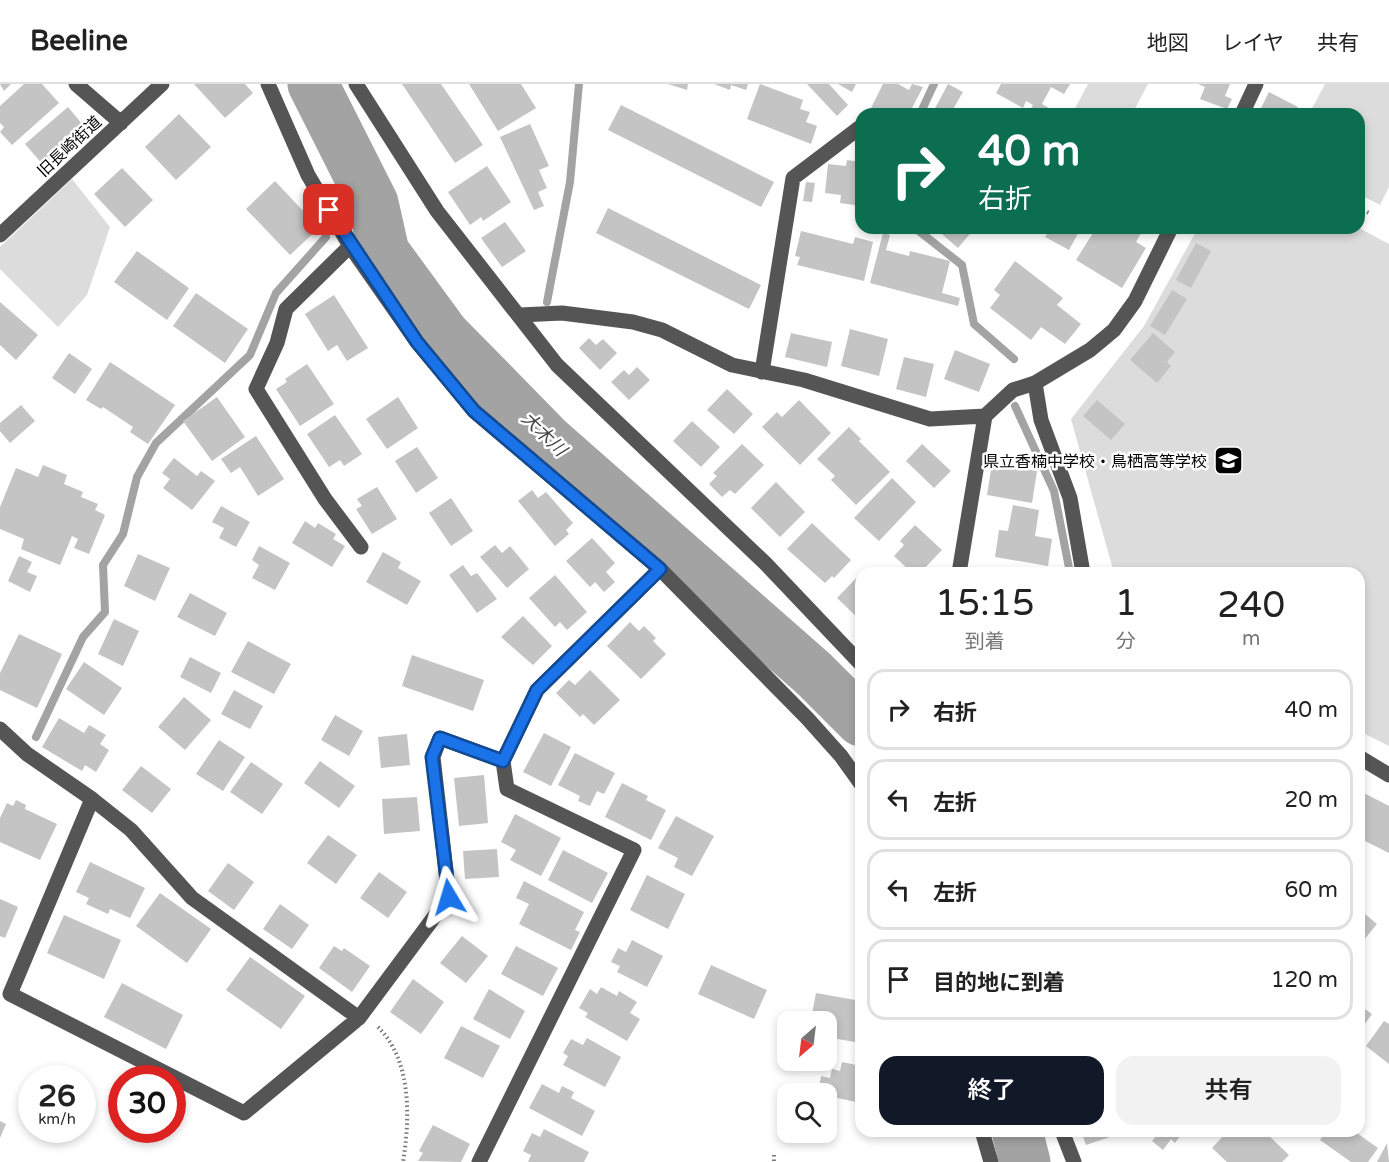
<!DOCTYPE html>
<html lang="ja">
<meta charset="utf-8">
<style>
:root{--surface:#fff;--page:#f2f2f2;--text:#222;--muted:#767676;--line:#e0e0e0;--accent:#111827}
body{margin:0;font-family:"Varela Round","Noto Sans JP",sans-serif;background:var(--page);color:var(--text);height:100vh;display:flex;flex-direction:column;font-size:22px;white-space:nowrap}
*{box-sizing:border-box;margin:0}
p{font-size:20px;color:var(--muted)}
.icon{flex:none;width:33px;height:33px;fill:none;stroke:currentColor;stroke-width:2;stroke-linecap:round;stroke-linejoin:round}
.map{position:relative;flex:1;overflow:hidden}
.drawer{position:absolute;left:855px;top:483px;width:510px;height:570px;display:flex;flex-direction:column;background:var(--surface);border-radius:18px;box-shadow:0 3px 9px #0003}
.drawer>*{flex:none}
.hud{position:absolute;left:855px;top:24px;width:510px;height:126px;border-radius:18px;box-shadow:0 3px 9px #0003;background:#0b6e4f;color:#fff;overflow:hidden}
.needle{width:39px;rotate:208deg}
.fabs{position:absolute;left:777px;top:927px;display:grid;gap:12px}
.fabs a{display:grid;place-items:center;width:60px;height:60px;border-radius:12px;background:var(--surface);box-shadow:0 3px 9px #0003;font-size:30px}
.speed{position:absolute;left:18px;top:981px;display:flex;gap:12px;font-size:30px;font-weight:700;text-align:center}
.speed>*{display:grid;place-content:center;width:78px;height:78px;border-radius:50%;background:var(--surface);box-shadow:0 3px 9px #0003;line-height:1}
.speed small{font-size:15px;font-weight:400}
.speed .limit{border:9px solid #d22;background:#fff;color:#111}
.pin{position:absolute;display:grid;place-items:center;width:51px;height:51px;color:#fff;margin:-26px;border-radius:12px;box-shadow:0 3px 9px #0006}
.me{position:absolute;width:66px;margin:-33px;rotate:353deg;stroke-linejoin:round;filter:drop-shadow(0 0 4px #0008)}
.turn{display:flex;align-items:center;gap:21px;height:126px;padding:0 24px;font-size:27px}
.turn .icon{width:78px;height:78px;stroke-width:2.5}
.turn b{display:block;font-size:42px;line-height:51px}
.eta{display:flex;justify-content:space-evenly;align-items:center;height:102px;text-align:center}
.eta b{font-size:36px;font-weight:600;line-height:42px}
.button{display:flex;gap:12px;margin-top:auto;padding:12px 24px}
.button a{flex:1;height:69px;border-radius:18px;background:var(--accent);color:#fff;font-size:24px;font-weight:600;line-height:69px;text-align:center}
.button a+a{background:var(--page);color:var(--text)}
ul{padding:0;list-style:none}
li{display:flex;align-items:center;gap:18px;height:81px;margin:0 12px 9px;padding:0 12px;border:3px solid var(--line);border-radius:18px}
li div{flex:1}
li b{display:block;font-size:22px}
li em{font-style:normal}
header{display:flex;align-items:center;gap:36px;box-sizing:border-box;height:84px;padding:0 30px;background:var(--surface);border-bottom:2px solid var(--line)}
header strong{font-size:28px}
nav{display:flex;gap:33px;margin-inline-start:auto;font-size:21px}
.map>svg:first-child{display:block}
.green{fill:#dcdcdc}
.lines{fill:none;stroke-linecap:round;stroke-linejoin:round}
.stream{stroke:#a3a3a3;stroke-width:8}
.river{stroke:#a3a3a3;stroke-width:51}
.building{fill:#c4c4c4}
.path{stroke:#777;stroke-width:4;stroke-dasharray:1.5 3;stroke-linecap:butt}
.minor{stroke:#555;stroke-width:15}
.route-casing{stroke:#114b97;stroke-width:15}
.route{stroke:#1a73e8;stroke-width:10}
.labels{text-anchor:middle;stroke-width:5;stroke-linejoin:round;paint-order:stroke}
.street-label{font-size:16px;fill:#000;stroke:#fff}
.poi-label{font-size:16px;fill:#000;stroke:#fff;text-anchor:end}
.water-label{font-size:18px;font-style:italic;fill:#444;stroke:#fff}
</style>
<header>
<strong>Beeline</strong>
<nav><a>地図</a><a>レイヤ</a><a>共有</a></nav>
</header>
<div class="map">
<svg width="1389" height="1078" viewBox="0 0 1389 1078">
<rect width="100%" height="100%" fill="#fff"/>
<path class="green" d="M1088,0H1148L1132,30H1072Z
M1325,0H1389V103L1380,121L1359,110V30H1309Z
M72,95L110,143L87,211L58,243L0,185V163Z
M1198,144H1359L1389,160V662L1359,647V489H1114L1071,335L1144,242Z"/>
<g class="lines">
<path class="stream" d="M920,30L934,0
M915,144L962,181L974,240L1014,275
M547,218L570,98L579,0
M1015,322L1054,407L1070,489
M36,653L83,553L105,528L103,481L123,450L137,393L156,359L250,271L276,209L326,153"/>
<path class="river" d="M313,0L373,119L384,168L444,250L549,357L814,590L861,637
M1017,1047L1025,1078"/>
</g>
<path class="building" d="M0,0H11L4,7Z
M24,0H42L59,19L12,61L0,48L4,43L0,39V22Z
M194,0H245L253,9L225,34Z
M402,0H441L483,61L455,79Z
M469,0H521L536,24L498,47Z
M668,0H688L687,6Z
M714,0H748L746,6L731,1L730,6Z
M760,0L803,16L800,25L810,28L806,38L817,42L811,60L747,35Z
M807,0H829L848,21L837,32Z
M838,0H856L852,8Z
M883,0H898L909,6L912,0L923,3L909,30H868Z
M948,0L963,8L952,27L958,30H932Z
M1001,0H1070L1064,10L1051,3L1042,20L1052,26L1049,30H1034L1029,28L1033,21L1026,17L1023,24L996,9Z
M1198,0H1230L1225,12L1232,15L1227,25L1200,15L1205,3Z
M1269,8L1298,23L1294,30H1258Z
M621,21L774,98L761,123L608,46Z
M68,23L88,47L45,83L25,60Z
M179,30L211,63L176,96L145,63Z
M530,40L549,82L539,86L547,104L538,108L544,122L534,126L500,53Z
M847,76L861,78V122L840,119L841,111L825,109L828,80L846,82Z
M487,82L511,118L483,137L481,133L470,141L448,108Z
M122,84L153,116L125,143L94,110Z
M275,97L319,144L290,171L246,125Z
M806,98L815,99L812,118L803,117Z
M608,124L761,201L749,225L596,149Z
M505,138L526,167L502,183L481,154Z
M935,144H975L958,164Z
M1041,144H1081L1069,166L1045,153L1048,148Z
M1096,144H1133L1141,149L1136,158L1146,164L1122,204L1076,176Z
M801,147L853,160L855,153L873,158L864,197L797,181L800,173L795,172Z
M883,149L890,151L886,166L909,172L910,167L950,177L942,209L960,214L958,222L870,199Z
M1196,159L1211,167L1191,204L1176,196Z
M137,167L189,204L167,236L114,198Z
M1015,177L1063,214L1057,221L1081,240L1065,260L1041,243L1031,256L990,224L1000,211L994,206Z
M1172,206L1187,215L1165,251L1150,242Z
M196,209L248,245L225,279L173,242Z
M334,211L368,264L347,277L337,261L328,267L305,230Z
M0,218L38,251L16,276L0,261Z
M850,245L888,255L879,292L841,282Z
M791,249L832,258L827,283L785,273Z
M1153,249L1175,268L1167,278L1171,282L1157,299L1130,276Z
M589,254L596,261L603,255L617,269L600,286L579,264Z
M955,266L990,280L979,308L944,295Z
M69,269L92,285L75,310L52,294Z
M904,273L934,280L926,313L896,305Z
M110,278L175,321L148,360L130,348L133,343L103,323L101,325L86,316Z
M307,280L334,320L300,342L276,305L287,298L285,295Z
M637,283L650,296L629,316L611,298L624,286L629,291Z
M727,305L753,330L734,350L707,326Z
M217,313L245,353L212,377L183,337Z
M398,313L418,344L387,365L366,335Z
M799,316L831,349L800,381L762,343L777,328L782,333Z
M1097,316L1125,340L1111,356L1083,332Z
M21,321L35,337L10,359L0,347V339Z
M335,331L362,370L344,382L340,376L329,383L307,350Z
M692,337L720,363L701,383L673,357Z
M849,343L861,355L859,357L890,388L856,421L831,396L835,392L817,375Z
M256,352L284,395L258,412L240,383L231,389L221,375Z
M742,360L764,381L735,410L730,406L722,413L709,400L717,392L713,389Z
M922,360L951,387L934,404L906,377Z
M417,363L438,394L416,409L395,377Z
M174,374L197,392L201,387L215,397L192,426L163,404L170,395L162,389Z
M992,379L1037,387L1032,419L987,411Z
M43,381L67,391L64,400L83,408L81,413L98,420L95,426L105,431L89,470L74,464L78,455L72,452L60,481L21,465L24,455L0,445V423L16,384L38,393Z
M892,394L916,418L879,457L854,434Z
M776,398L805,428L780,453L751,424Z
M377,403L397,435L372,450L356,425L362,422L357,415Z
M532,406L538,414L546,408L573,439L566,446L569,450L555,462L518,417Z
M451,414L473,447L451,462L429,429Z
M1013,421L1039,426L1035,452L1052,455L1048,482L995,473L999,446L1008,447Z
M221,422L250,438L236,463L219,454L224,444L212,438Z
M305,437L315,444L318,439L336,450L333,455L345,462L332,483L292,459Z
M812,439L851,476L834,494L832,492L825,499L787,465Z
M915,441L942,466L920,489H912L894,472L904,461L900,457Z
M592,454L615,479L606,488L615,498L604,508L595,498L590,503L566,477Z
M495,461L502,469L510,462L529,485L507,504L480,473Z
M259,462L290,479L275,506L252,494L259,481L252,476Z
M383,468L401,478L398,484L421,497L407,521L366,498Z
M138,470L170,484L155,517L124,502Z
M19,472L32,478L27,488L37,492L30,508L8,497Z
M463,481L471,492L477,489L497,515L477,529L449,491Z
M861,489V535L860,536L837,514Z
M555,491L587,528L567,546L560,538L555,543L529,514Z
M190,509L227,529L215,552L177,533Z
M523,532L552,562L533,581L501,553Z
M114,535L139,547L123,582L98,570Z
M630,538L639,547L644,542L656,554L653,557L666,570L641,595L607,562Z
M19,550L62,570L37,624L0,606V589Z
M248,557L291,580L274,610L231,588Z
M412,571L484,596L473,627L402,602Z
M190,573L221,589L211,609L180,593Z
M84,578L122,604L104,631L66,605Z
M590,586L620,616L594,641L583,630L580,633L556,609L569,596L575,601Z
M234,606L263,622L250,645L221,630Z
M184,613L211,636L185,666L158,643Z
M335,631L363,647L349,672L321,656Z
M59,634L84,649L89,641L106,651L100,660L109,666L96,688L85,681L82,687L42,663Z
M544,649L571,663L551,702L523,688Z
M407,650L410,681L381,684L378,653Z
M219,656L245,673L223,707L196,690Z
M575,669L615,689L604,710L597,707L590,722L578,717L580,712L558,701Z
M320,677L355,702L339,724L304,699Z
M251,678L283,700L262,730L230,708Z
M141,682L171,705L152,729L122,706Z
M484,691L488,739L459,742L454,694Z
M622,699L648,712L646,716L666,726L651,756L605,733Z
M1364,709L1389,722V769L1359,754V720Z
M417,713L420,747L384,750L382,715Z
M16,716L26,721L25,725L57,740L40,776L0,758V734L7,719L13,722Z
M515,730L561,754L541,792L510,776L516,766L501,758Z
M676,732L714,752L692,792L674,783L678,774L658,764Z
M328,751L357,771L336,800L307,779Z
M497,765L499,793L465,795L463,767Z
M563,766L608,789L592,819L548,796Z
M90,778L145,804L130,834L110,825L108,830L86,820L89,814L76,808Z
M228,779L254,798L234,826L208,807Z
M379,788L407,808L388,834L360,814Z
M647,791L685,810L668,845L630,826Z
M524,797L584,828L575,846L580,848L571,866L519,840L529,820L516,814Z
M160,809L211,845L187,879L136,842Z
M0,815L18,823L5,854L0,852Z
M280,820L309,841L292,865L263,845Z
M1359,825L1377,840L1359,862Z
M64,831L121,856L104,895L47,869Z
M462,852L488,872L466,899L440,879Z
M632,856L663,872L647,903L617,888L620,882L611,878L618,864L626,868Z
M334,862L342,867L344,864L370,882L352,908L319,884Z
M516,862L558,884L543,912L501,890Z
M250,873L305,912L281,945L226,906Z
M711,881L767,906L754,935L698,910Z
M413,895L444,918L421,950L390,928Z
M122,899L183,931L166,965L104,933Z
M601,903L617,912L619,907L637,918L630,929L640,935L627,957L585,933L588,929L579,924L590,905L597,910Z
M489,905L525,927L510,955L473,935Z
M816,909L861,917V959L826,953V938L811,935Z
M1359,921L1372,930L1359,948Z
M1384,937L1389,940V980L1366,962Z
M461,942L500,962L483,994L444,974Z
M587,954L621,973L605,1003L563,981L568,972L563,969L571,955L583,961Z
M842,978L861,982V1019L818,1010L821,992L830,994L832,985L840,987Z
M542,1000L559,1009L562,1002L574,1008L571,1014L595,1027L582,1052L529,1024Z
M0,1037L6,1040L0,1054Z
M433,1041L470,1060L461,1078L418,1077L423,1069L419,1067Z
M544,1045L589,1068L584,1078H528L531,1071L523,1067L532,1049L540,1053Z
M1081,1047H1112L1113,1052L1086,1061Z
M1160,1047H1193L1189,1053L1183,1048L1175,1059L1171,1055L1163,1066L1152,1057Z
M1228,1047L1237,1049L1264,1047L1289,1071L1282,1078H1227L1212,1064Z
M1326,1047H1354L1378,1064L1368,1078H1351L1320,1056Z
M1387,1059L1389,1078H1377Z"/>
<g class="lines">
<path class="path" d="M1359,124L1369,129
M378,943C412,977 410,1034 403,1078
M774,1071V1078"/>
<path class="minor" d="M76,0L121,39
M268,0L308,91L350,162L417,258L474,327L660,485L807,634L841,672L861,700
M356,0L437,127L557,281L765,479L861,580
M1242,30L1256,0
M0,151L162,0
M350,162L286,225L277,259L256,305L325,415L361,463
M520,231L562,229L633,238L662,246L732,281L804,296L930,335L985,332
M762,288L793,94L859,44
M1035,299L1041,336L1070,414L1083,489
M959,489L985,332L1013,306L1035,299L1090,266L1114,246L1135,217L1171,144
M0,645L27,670L92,715L10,910L244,1029L359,934L449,813L433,673L440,654L503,677
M1359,673L1389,691
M92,715L131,746L192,814L359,934
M982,1047L991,1078
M1062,1047L1074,1078
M479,1078L634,766L507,705L503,677L537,606L660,485"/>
</g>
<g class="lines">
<defs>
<path id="route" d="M329,126L417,258L474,327L660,485L537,606L503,677L440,654L432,673L449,813"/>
</defs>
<use href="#route" class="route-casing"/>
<use href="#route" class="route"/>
</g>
<defs>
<symbol id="school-square" viewBox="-11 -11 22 22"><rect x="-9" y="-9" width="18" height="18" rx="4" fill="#000" stroke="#fff"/><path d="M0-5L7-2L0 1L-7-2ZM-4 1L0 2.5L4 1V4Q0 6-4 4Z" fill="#fff"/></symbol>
</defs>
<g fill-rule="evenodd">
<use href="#school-square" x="1212" y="360" width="33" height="33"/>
</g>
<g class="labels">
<g class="street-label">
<text transform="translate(69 62) rotate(-43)" y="6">旧長崎街道</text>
</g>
<g class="poi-label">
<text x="1207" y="383">県立香楠中学校・鳥栖高等学校</text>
</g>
<g class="water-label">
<text transform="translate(544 350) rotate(44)" y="6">大木川</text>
</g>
</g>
</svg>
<div class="fabs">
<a><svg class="needle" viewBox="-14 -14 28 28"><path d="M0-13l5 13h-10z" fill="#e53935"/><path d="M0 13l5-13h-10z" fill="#767676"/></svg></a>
<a><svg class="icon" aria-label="search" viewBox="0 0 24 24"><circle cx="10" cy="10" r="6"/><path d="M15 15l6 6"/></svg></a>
</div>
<div class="speed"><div>26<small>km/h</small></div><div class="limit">30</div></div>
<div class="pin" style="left:329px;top:126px;background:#d93025"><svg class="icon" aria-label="arrive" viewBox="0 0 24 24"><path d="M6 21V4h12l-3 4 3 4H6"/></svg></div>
<svg class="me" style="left:449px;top:813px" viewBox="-20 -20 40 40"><path d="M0-17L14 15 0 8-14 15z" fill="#1a73e8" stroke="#fff" stroke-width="4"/></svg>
<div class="hud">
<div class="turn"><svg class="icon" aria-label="right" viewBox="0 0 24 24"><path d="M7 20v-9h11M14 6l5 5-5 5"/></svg><div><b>40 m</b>右折</div></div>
</div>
<section class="drawer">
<div class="eta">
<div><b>15:15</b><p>到着</p></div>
<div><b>1</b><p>分</p></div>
<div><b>240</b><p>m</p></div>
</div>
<ul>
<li><svg class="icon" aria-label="right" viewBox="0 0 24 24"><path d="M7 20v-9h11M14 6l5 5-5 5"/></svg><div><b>右折</b></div><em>40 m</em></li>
<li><svg class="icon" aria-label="left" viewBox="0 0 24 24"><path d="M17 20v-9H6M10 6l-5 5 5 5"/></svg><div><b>左折</b></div><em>20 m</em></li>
<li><svg class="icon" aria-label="left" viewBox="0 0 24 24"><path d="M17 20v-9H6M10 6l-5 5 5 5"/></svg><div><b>左折</b></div><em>60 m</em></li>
<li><svg class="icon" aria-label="arrive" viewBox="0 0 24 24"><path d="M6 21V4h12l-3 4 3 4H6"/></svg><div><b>目的地に到着</b></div><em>120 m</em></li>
</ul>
<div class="button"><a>終了</a><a>共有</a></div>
</section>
</div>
